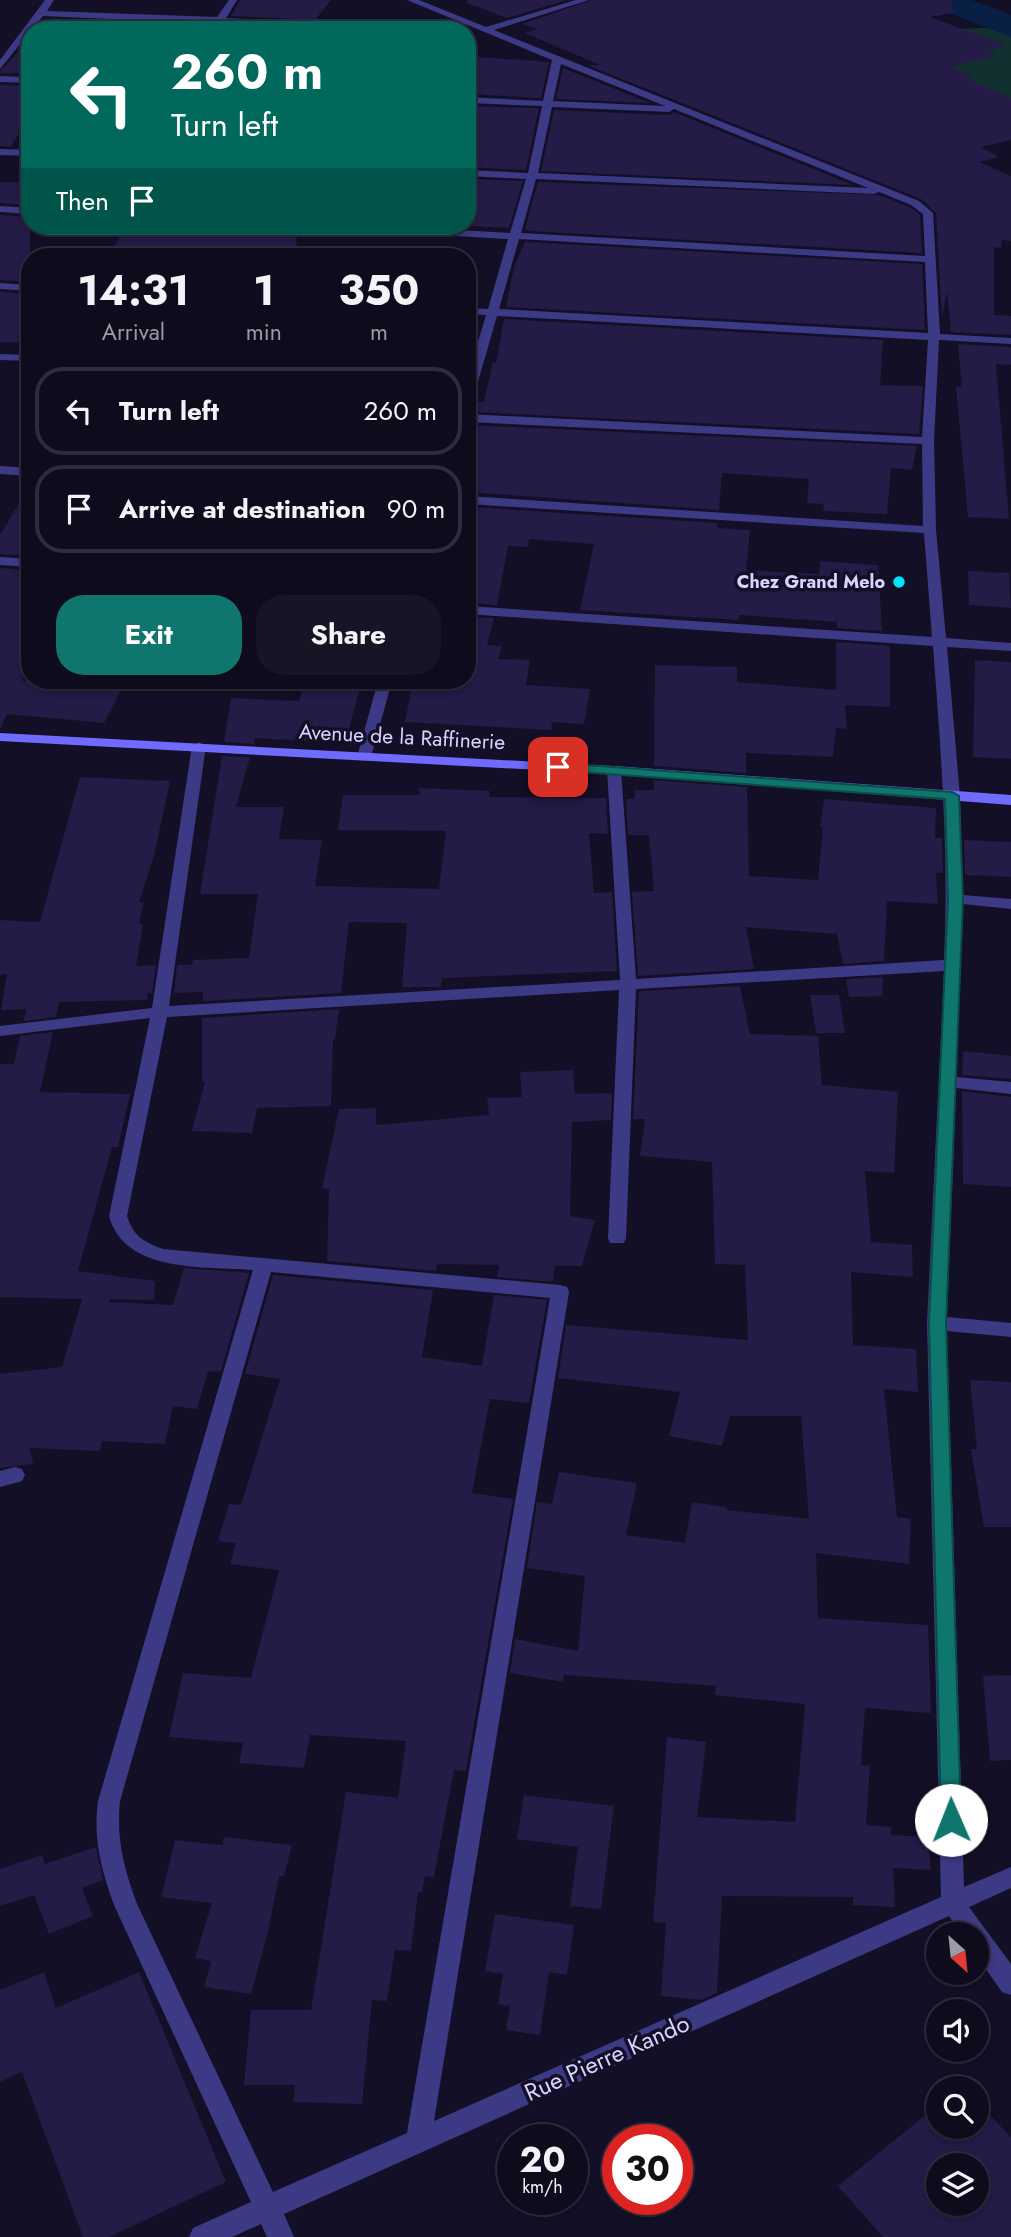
<!DOCTYPE html>
<style>
:root{--surface:#0e0b1c;--page:#171425;--text:#f1f3f6;--muted:#9b9ba3;--line:#2e2b3b;--accent:#0f766e}
body{margin:0;font-family:Jost,sans-serif;background:var(--page);color:var(--text);height:100vh;display:flex;flex-direction:column;font-size:26px;white-space:nowrap}
*{box-sizing:border-box;margin:0}
p{font-size:23px;color:var(--muted)}
.icon{flex:none;width:38px;height:38px;fill:none;stroke:currentColor;stroke-width:2;stroke-linecap:round;stroke-linejoin:round}
.map{position:relative;flex:1;overflow:hidden}
.drawer{position:absolute;left:21px;top:248px;width:455px;height:441px;display:flex;flex-direction:column;background:var(--surface);border-radius:28px;box-shadow:0 4px 10px #0003,0 0 0 2px var(--line)}
.drawer>*{flex:none}
.banner{position:absolute;left:21px;top:21px;width:455px;height:214px;border-radius:28px;box-shadow:0 4px 10px #0003,0 0 0 2px var(--line);background:#00695c;color:#fff;overflow:hidden}
.needle{width:46px;rotate:153deg}
.tools{position:absolute;left:926px;top:1922px;display:grid;gap:14px}
.tools a{display:grid;place-items:center;width:63px;height:63px;border-radius:50%;background:var(--surface);box-shadow:0 4px 10px #0003,0 0 0 2px var(--line);font-size:35px}
.speed{position:absolute;left:497px;top:2124px;display:flex;gap:14px;font-size:35px;font-weight:700;text-align:center}
.speed>*{display:grid;place-content:center;width:91px;height:91px;border-radius:50%;background:var(--surface);box-shadow:0 4px 10px #0003,0 0 0 2px var(--line);line-height:1}
.speed small{font-size:18px;font-weight:400}
.speed .limit{border:10px solid #d22;background:#fff;color:#111}
.pin{position:absolute;display:grid;place-items:center;width:60px;height:60px;color:#fff;margin:-30px;border-radius:14px;box-shadow:0 4px 10px #0006}
.me{position:absolute;width:77px;margin:-38px;rotate:359deg;stroke-linejoin:round;filter:drop-shadow(0 0 5px #0008)}
.turn{display:flex;align-items:center;gap:24px;height:147px;padding:0 35px;font-size:32px}
.turn .icon{width:91px;height:91px;stroke-width:2.5}
.turn b{display:block;font-size:49px;line-height:60px}
.then{display:flex;align-items:center;height:66px;padding:0 35px;background:#0003;gap:14px;font-size:26px}
.eta{display:flex;justify-content:space-evenly;align-items:center;height:119px;text-align:center}
.eta b{font-size:42px;font-weight:700;line-height:49px}
.primary-button{display:flex;gap:14px;margin-top:auto;padding:14px 35px}
.primary-button a{flex:1;height:80px;border-radius:28px;background:var(--accent);color:#fff;font-size:28px;font-weight:700;line-height:80px;text-align:center}
.primary-button a+a{background:var(--page);color:var(--text)}
ul{padding:0;list-style:none}
li{display:flex;align-items:center;gap:21px;height:88px;margin:0 14px 10px;padding:0 21px;border:4px solid var(--line);border-radius:28px}
li div{flex:1}
li b{display:block;font-size:26px}
li em{font-style:normal}
.map>svg:first-child{display:block}
.green{fill:#12302f}
.lines{fill:none;stroke-linecap:round;stroke-linejoin:round}
.river{fill:#0a1f44;fill-rule:evenodd}
.building{fill:#241b47;fill-rule:evenodd}
.street{fill:#3d3a85;fill-rule:evenodd}
.secondary{fill:#6f6bff;fill-rule:evenodd}
.route{fill:#0f766e;stroke:#0a4d48;stroke-width:2}
.poi-dot{fill:#00e5ff;stroke:#130f26;stroke-width:2.5}
.labels{text-anchor:middle;stroke-width:7;stroke-linejoin:round;paint-order:stroke}
.far-poi-label{font-size:18px;font-weight:bold;fill:#d9d4ff;stroke:#130f26;text-anchor:end}
.street-label{font-size:21px;fill:#d9d4ff;stroke:#130f26}
.near-street-label{font-size:24px;fill:#d9d4ff;stroke:#130f26}
</style>
<div class="map">
<svg width="1011" height="2237" viewBox="0 0 1011 2237">
<rect width="100%" height="100%" fill="#130f26"/>
<path class="green" d="M1011,27V127L894,31Z"/>
<g class="lines">
<path class="river" d="M928,0H972L1011,15V37L933,7Z"/>
</g>
<path class="building" d="M240,0H331L315,20L231,16Z
M467,0H567L507,18L467,3Z
M592,0H951L953,13L930,17L1006,45L987,51L997,55L952,67L973,76L965,78L1011,98V140L981,147L999,157L979,162L1011,176V241L1002,240L1001,248L994,247V315L1011,316V335L951,332L947,292L942,318L936,213L921,199L587,65H600L525,33L537,29L522,24Z
M30,38V74L0,73V72Z
M478,57L549,62L541,98L467,94V83Z
M563,68L650,103L556,99Z
M0,85L30,86V114L11,147L0,146Z
M467,106L539,108L526,170L467,167L468,138L477,113H467Z
M554,110L669,115L674,112L853,185L541,171Z
M467,179L523,181L509,228L467,226Z
M0,182L30,183V205L0,203Z
M538,182L879,195L910,207L920,215L922,253L530,231L525,229Z
M0,215L30,217V282L0,280Z
M124,228L297,234L296,257H109Z
M525,242L922,264L925,330L506,307L514,267Z
M0,292L30,294V343L0,342Z
M504,319L883,340L880,385L923,386L919,434L472,412L475,401L484,402L493,362L496,363Z
M958,344L1011,347V365L996,364L1009,519L968,517L956,387H962Z
M468,425L917,446L912,470L891,468L887,514L823,511L824,504L807,503L809,479L722,473L719,510L467,492Z
M30,485V556L0,554V535Z
M471,507L718,523L717,528L750,530L746,570L819,574L820,561L878,565L882,631L837,628V622L739,615V620L580,610L594,544L529,539L528,547L508,546L497,605L467,603V524Z
M0,568L30,570V663L22,681H126L104,723L7,714L0,729Z
M968,571L1009,573L1011,608L969,605Z
M467,617L494,618L487,645L502,646L498,659L530,660L526,685L590,689L584,724L552,722L551,730L405,722L413,681H467Z
M836,642L890,646V707L845,705L847,729L836,728L833,757L746,753V773L654,766L655,665L737,667V682L836,690Z
M975,660L1011,662V759L973,757Z
M305,681H362L345,743L255,738L254,744L224,742L231,698L299,701Z
M222,756L250,757L236,807H284L279,839L322,840L315,886L439,889L446,831L338,830L343,795H420L419,788L490,791L489,797L606,798L608,834L589,833L594,893L612,892L617,971L442,978L441,987H402L407,923L349,922L341,993L203,1001V992L174,993L177,965H192L193,960L249,958L258,894H200Z
M80,777L170,781L154,856L139,902H144L139,924H143L136,966L156,965L152,993H148L147,1000L59,1002L56,1017L24,1021L26,1009L1,1010L7,974L0,975V920L40,922Z
M654,780L747,787L749,876L818,880L823,827H820L824,799L936,808L935,838H942V842L943,873H936L938,904L887,901L884,961L843,964L837,934L746,927L754,969L638,976L632,892L654,891L649,835H628L626,799H634L635,790H654Z
M964,840L1011,842V877L965,875Z
M883,977L882,996L849,997L846,979Z
M740,986L750,1034L818,1036L822,1085L898,1092L894,1173L865,1171L871,1242L912,1245L913,1277L851,1272L853,1345L916,1349L918,1392L884,1389L897,1517L911,1519L909,1564L816,1553L818,1618L928,1625L931,1713L865,1708L861,1765L870,1766L866,1825L891,1827V1835L928,1837L931,1870L893,1868L895,1907L853,1905V1897L722,1896L717,1993L701,2000L661,1996L666,1923L653,1922L667,1737L706,1742L697,1817L795,1822L805,1704L715,1695L716,1686L564,1675L563,1682L510,1673L515,1639L578,1651L585,1576L527,1568L537,1502L552,1504L559,1472L637,1483L626,1535L685,1543L692,1502L727,1507V1510L809,1519L801,1416H730L722,1446L669,1436L680,1392L558,1378L566,1325L748,1340L745,1265L715,1264L712,1162L640,1156L645,1119H633L639,991Z
M810,995H839L845,1033H816Z
M339,1009L335,1039L333,1040L331,1106L257,1108L252,1133L192,1131L205,1081L202,1082V1018Z
M53,1032L40,1092L130,1094L118,1147H112L78,1271L155,1281L154,1300L110,1299L109,1302L173,1305L184,1268L249,1273L221,1371L208,1372L197,1409L173,1406L165,1444L102,1441L100,1451L30,1448L33,1464L0,1468V1374L62,1367L82,1299L0,1297V1064H14L20,1036Z
M963,1051L1011,1056V1079L962,1075Z
M573,1070L575,1094L612,1093L611,1120L572,1122L570,1216L595,1220L582,1266H555L553,1282L497,1277L499,1265L437,1264L436,1271L327,1261L329,1189L322,1188L339,1109L376,1108V1125L489,1115L487,1098L522,1097L520,1072Z
M962,1091L1011,1097V1187L963,1184Z
M273,1275L433,1290L422,1357L482,1366L494,1295L547,1300L529,1403L490,1399L472,1493L513,1499L466,1771L454,1770L434,1877L425,1876L422,1893L418,1892L411,1951L395,1950L387,2001L372,2000L362,2104L293,2102L295,2085H244L251,2010H311L346,1792L398,1798L406,1741L310,1735L304,1768L239,1763L243,1743L169,1737L183,1673L251,1678L279,1570L230,1564L236,1543L218,1541L229,1504L241,1505L280,1379L245,1374Z
M970,1380L1011,1382V1527H984L971,1449H977Z
M1011,1675V1760L990,1761L983,1676Z
M524,1795L614,1806L601,1909L570,1906L578,1847L517,1839Z
M224,1837L292,1845L284,1876H279L268,1932L251,1994L204,1987L211,1961L195,1958L212,1903L161,1897L175,1840L222,1845Z
M96,1847L103,1880L82,1888L93,1916L49,1934L34,1895L0,1906V1869L42,1855L45,1864Z
M495,1914L574,1925L567,1975L549,1972L540,2035L506,2030L510,2006L498,2004L503,1974L485,1971Z
M44,1972L56,2008L139,1972L226,2182L109,2237H83L22,2072L0,2082V1990Z
M976,2101L1011,2137V2237H883L838,2186L938,2105V2126H976ZM938,2165H976V2203H938Z"/>
<g class="lines">
<path class="street" d="M45,0H54L47,11L217,17L229,0H237L226,18L416,27L420,30H358L43,16L0,69V60Z
M407,0H419L486,27L576,0H589L494,30L919,201L933,213L940,334L1011,338V344L939,340L934,441L936,530L946,638L1011,643V651L947,647L960,796L963,895L1011,899V909L963,904L956,1077L1011,1082V1094L956,1088L947,1317L1011,1323V1337L947,1331L964,1887L1011,1867V1888L969,1907L1011,1964V1995L1002,1992L976,1955V1934H961L949,1916L284,2214L294,2237H267L261,2224L232,2237H189L193,2228L251,2202L114,1905C101,1869 93,1839 98,1801L253,1270C205,1266 125,1274 109,1216L150,1018L0,1036V1026L152,1008L192,746L199,742L206,746L169,1006L620,980L607,770L614,766L621,770L636,979L944,960C949,855 941,751 933,646L467,614V606L932,637L924,533L467,504V496L923,526L922,444L467,422V414L922,437L928,340L497,316L473,399L467,403V378L486,315L467,314V308L488,309L508,239L334,229L329,226H387L510,233L526,179L467,176V170L528,173L542,106L467,103V97L543,101L552,60ZM561,64L665,106L553,101ZM552,107L669,112L674,109L868,188L538,173ZM536,179L874,194L879,192L911,205L923,214L925,256L521,233ZM519,239L925,262L928,333L499,309ZM944,971L927,1323L941,1897L434,2121L569,1292L567,1287L560,1285L163,1249C144,1242 133,1236 127,1216L167,1017L619,990L608,1238L610,1243H624L626,1238L636,989ZM271,1272L550,1298L407,2133L273,2192L137,1904C124,1869 116,1839 120,1801Z
M0,76L30,77V83L0,82Z
M0,149L30,150V156L0,155Z
M0,206L30,208V214L0,212Z
M0,283L30,285V291L0,289Z
M0,354L30,355V361L0,360Z
M0,466L30,468V476L0,474Z
M0,557L30,559V567L0,565Z
M378,681H392L371,757L364,761L357,757Z
M15,1467L22,1469L25,1475L22,1481L0,1487V1471Z"/>
<path class="secondary" d="M0,733L614,766L1011,795V805L614,774L0,741Z"/>
</g>
<path class="route" d="M558,763L952,792L959,796L963,899L946,1323L961,1820L958,1826L951,1829L944,1826L941,1820L929,1323L948,899L945,799L554,770L552,767Z"/>
<circle class="poi-dot" cx="899" cy="582" r="7"/>
<g class="labels">
<g class="far-poi-label">
<text x="885" y="588">Chez Grand Melo</text>
</g>
<g class="street-label">
<text transform="translate(402 737) rotate(3)" y="7">Avenue de la Raffinerie</text>
</g>
<g class="near-street-label">
<text transform="translate(607 2058) rotate(-24)" y="8">Rue Pierre Kando</text>
</g>
</g>
</svg>
<div class="tools">
<a><svg class="needle" viewBox="-14 -14 28 28"><path d="M0-13l5 13h-10z" fill="#e53935"/><path d="M0 13l5-13h-10z" fill="#9b9ba3"/></svg></a>
<a><svg class="icon" aria-label="sound" viewBox="0 0 24 24"><path d="M4 9h4l5-4v14l-5-4H4zM17 9q2 3 0 6"/></svg></a>
<a><svg class="icon" aria-label="search" viewBox="0 0 24 24"><circle cx="10" cy="10" r="6"/><path d="M15 15l6 6"/></svg></a>
<a><svg class="icon" aria-label="layers" viewBox="0 0 24 24"><path d="M12 4l9 5-9 5-9-5zM3 14l9 5 9-5"/></svg></a>
</div>
<div class="speed"><div>20<small>km/h</small></div><div class="limit">30</div></div>
<div class="pin" style="left:558px;top:767px;background:#d93025"><svg class="icon" aria-label="arrive" viewBox="0 0 24 24"><path d="M6 21V4h12l-3 4 3 4H6"/></svg></div>
<svg class="me" style="left:951px;top:1820px" viewBox="-20 -20 40 40"><circle r="19" fill="#fff"/><path d="M0-13L10 11 0 6-10 11z" fill="#0f766e"/></svg>
<div class="banner">
<div class="turn"><svg class="icon" aria-label="left" viewBox="0 0 24 24"><path d="M17 20v-9H6M10 6l-5 5 5 5"/></svg><div><b>260 m</b>Turn left</div></div>
<div class="then">Then<svg class="icon" aria-label="arrive" viewBox="0 0 24 24"><path d="M6 21V4h12l-3 4 3 4H6"/></svg></div>
</div>
<section class="drawer">
<div class="eta">
<div><b>14:31</b><p>Arrival</p></div>
<div><b>1</b><p>min</p></div>
<div><b>350</b><p>m</p></div>
</div>
<ul>
<li><svg class="icon" aria-label="left" viewBox="0 0 24 24"><path d="M17 20v-9H6M10 6l-5 5 5 5"/></svg><div><b>Turn left</b></div><em>260 m</em></li>
<li><svg class="icon" aria-label="arrive" viewBox="0 0 24 24"><path d="M6 21V4h12l-3 4 3 4H6"/></svg><div><b>Arrive at destination</b></div><em>90 m</em></li>
</ul>
<div class="primary-button"><a>Exit</a><a>Share</a></div>
</section>
</div>
